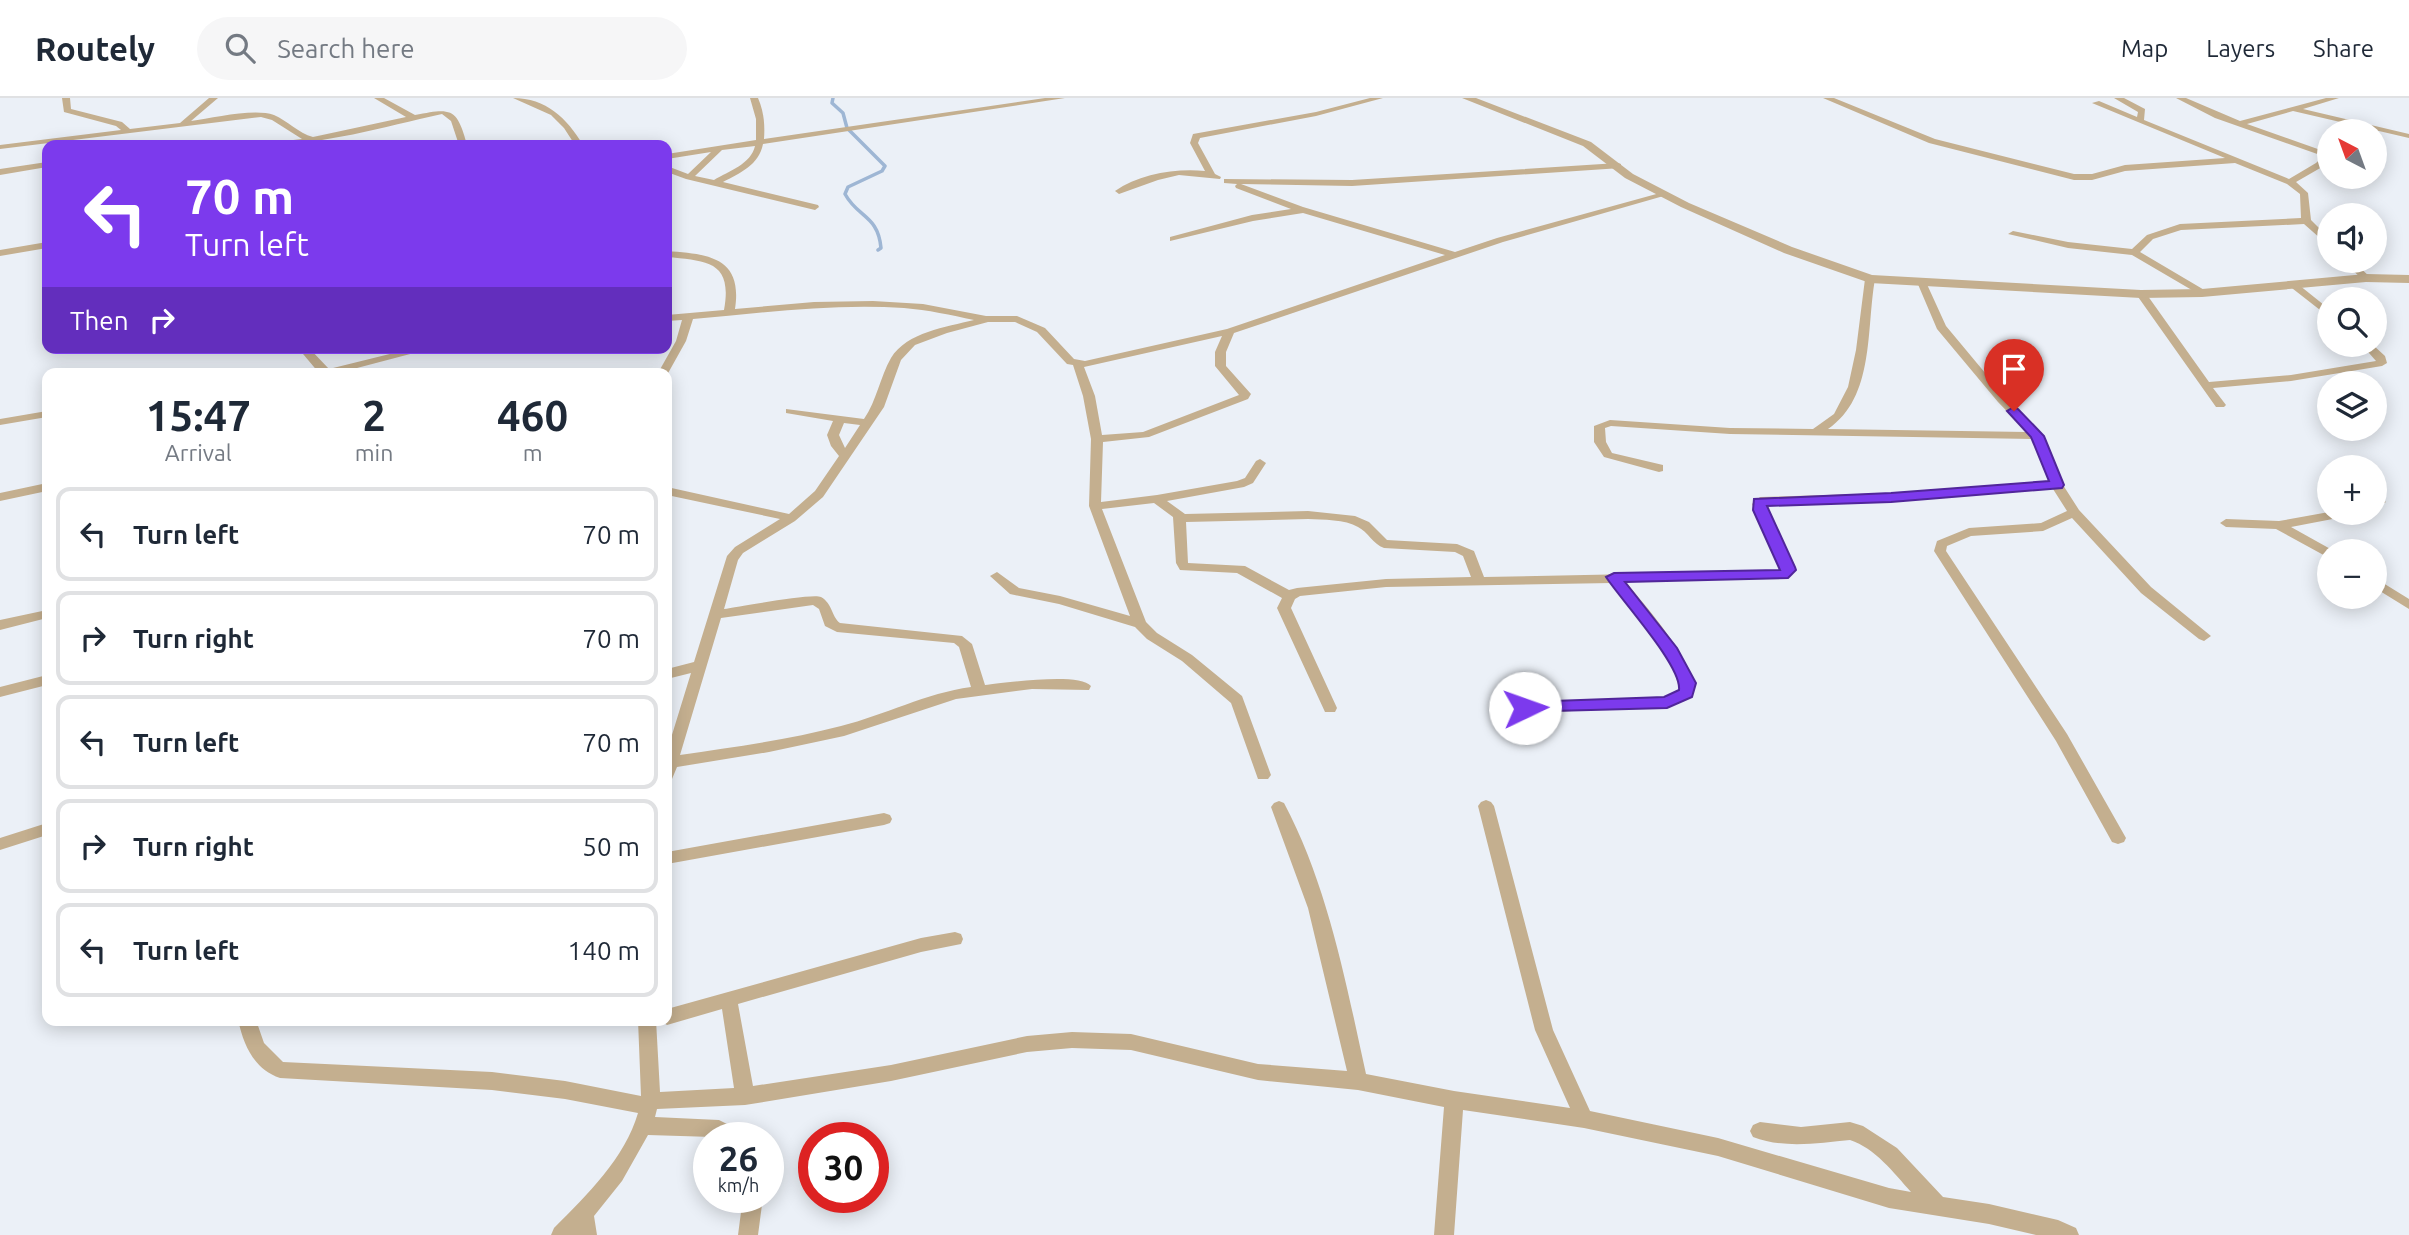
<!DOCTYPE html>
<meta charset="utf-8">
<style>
:root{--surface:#fff;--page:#f6f6f7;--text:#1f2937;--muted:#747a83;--line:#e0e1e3}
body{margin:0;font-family:Ubuntu,sans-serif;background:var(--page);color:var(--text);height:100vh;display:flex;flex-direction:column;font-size:26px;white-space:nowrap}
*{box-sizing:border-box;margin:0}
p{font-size:23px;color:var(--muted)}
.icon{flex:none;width:38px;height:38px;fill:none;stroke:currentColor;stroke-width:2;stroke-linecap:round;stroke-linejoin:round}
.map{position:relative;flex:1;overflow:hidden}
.panel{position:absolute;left:42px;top:270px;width:630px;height:658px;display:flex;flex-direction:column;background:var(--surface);border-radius:14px;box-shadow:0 4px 18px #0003}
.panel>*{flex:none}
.hud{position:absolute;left:42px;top:42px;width:630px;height:214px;border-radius:14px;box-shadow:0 4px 18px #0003;background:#7c3aed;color:#fff;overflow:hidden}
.needle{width:46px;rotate:319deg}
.controls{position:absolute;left:2317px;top:21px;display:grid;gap:14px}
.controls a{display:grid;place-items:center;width:70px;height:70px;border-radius:50%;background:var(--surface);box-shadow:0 4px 18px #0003;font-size:35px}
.speed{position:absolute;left:693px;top:1024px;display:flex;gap:14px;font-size:35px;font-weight:700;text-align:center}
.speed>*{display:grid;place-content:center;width:91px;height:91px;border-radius:50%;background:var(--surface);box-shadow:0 4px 18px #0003;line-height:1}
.speed small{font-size:18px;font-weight:400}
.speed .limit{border:10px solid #d22;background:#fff;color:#111}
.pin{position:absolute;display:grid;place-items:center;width:60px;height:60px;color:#fff;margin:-72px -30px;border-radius:50% 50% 50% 0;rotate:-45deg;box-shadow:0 0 7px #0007}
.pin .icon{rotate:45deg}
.me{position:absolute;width:77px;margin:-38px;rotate:87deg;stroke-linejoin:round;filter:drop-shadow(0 0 5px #0008)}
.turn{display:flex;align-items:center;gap:24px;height:147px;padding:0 28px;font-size:32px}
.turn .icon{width:91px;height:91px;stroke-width:2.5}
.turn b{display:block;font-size:49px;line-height:60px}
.then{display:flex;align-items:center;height:66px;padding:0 28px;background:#0003;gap:14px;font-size:26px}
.eta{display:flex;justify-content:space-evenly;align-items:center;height:119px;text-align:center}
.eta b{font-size:42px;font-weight:700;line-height:49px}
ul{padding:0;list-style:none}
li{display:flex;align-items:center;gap:21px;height:94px;margin:0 14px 10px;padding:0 14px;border:4px solid var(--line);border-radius:14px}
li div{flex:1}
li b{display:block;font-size:26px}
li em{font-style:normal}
header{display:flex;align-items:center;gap:42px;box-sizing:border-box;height:98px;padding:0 35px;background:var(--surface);border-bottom:2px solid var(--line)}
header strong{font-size:33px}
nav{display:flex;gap:38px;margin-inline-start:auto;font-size:24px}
.search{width:490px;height:63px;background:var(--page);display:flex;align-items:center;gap:18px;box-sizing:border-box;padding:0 24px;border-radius:38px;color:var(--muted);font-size:26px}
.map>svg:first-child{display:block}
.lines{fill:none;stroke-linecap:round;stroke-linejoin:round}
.stream{stroke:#9eb6d4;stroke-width:3.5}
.minor{fill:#c4af8f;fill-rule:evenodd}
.tertiary{fill:#c4af8f;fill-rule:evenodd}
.route{fill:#7c3aed;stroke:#51269a;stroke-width:2}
</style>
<header>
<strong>Routely</strong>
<div class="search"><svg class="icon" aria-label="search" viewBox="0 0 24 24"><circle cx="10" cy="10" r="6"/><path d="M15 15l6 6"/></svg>Search here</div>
<nav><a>Map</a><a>Layers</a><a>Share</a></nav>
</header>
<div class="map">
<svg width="2409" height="1137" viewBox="0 0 2409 1137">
<rect width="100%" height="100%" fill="#ebf0f7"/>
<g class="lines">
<path class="stream" d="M833,0L832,5L843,15L847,30L885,68L882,73L848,89L845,96C858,120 878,117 881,150L878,152"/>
<path class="minor" d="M62,0H70L71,11L122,24L130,31L180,25L209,0H218L191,23C213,20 254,10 274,17C288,23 298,35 313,39L406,19L374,0H384L415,17C451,10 457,9 467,47H459L451,23L442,16C383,29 323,47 263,47L267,45L302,41L272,22L261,19L0,51V47L121,32L116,28L64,14Z
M513,0C546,0 567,20 583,47H575L564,30L551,17Z
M750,0H758C764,14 765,27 764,41L1045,0H1065L763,46C759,67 740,75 723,84L818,107L819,109L815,112L686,81L667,74V68L688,76L711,54L667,61V56L756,42V21ZM755,48C751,66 729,73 714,82L695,78L722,52Z
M1370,0H1383L1316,18L1200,40L1198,45L1215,76L1221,79L1220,81L1179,77L1158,82L1119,96L1115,93C1139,76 1176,70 1205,73L1190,45L1193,36L1316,14Z
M1823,0H1834L1935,41L2074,76H2092L2125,67L2225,60L2092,5L2099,3L2137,19L2138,14L2114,0H2124L2145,11L2144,22L2289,81L2316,65L2323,58L2215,20L2176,0H2186L2240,23L2326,0H2339L2303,11L2409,36V40L2293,13L2247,26L2329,55V61L2322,69L2296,84L2308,95L2311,122L2329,140V148L2304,126L2181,132L2153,141L2140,154L2206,193V197L2202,198L2132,157L2068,150L2008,136L2013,133L2068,144L2132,151L2147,137L2180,126L2301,120L2300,96L2287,86L2235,65L2125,73L2092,82H2074L1929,45Z
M47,64V69L0,77V71Z
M1618,65L1621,66V70L1352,88L1241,86L1303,109L1455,154L1497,140L1660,95L1667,97L1503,144L1234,235L1226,254V268L1251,296L1248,301L1149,339L1103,344L1101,404L1157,397L1237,383L1245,380L1256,363L1260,361L1266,365L1253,385L1244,389L1167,403L1185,416L1308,413L1355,418L1369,424L1387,442L1457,446L1474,453L1484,479L1780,473L1782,469L1752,406L1760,399L1890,395L2050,384L2033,341L1730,336L1611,328L1605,330L1606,344L1612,355L1663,367V373L1659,374L1604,359L1594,344V328L1610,322L1730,330L1813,331L1834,316L1848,289L1856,252L1865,181L1870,178L1875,181C1866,231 1875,299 1828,331L2027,334L1998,304L1937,231L1917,184L1925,182L1946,228L2006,300L2043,338L2063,387L2079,412L2151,489L2211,538L2204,543L2199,541L2141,495L2072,420L2043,433L1971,438L1947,448L1946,453L2067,636L2126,740L2124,744L2118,746L2112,744L2056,643L1934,453L1937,443L1969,430L2041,425L2067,413L2053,391L1890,403L1767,406L1765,407L1794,469V473L1788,480L1626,484C1644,507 1702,569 1691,599L1667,609L1501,616L1494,611L1501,606L1665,599L1679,593C1675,552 1636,515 1612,485L1386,489L1300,498L1295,501L1291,510L1337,610L1335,614H1325L1277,510L1282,500L1237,475L1180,472L1176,465L1173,419L1154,405L1102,411L1146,524L1157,535L1192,557L1242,598L1271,677L1268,681H1258L1231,605L1182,563L1147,541L1135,529L1059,506L1010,496L990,478L997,474L1019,490L1060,498L1130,518L1089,408L1091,341L1083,298L1073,267L1067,266L1037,234L1015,224H988L947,235L915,247L901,262L884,309L823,399L795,423L743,455L738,462L724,511C739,509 812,495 821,499C833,506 831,518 840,525L962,538L972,546L985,587C1005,585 1079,574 1091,588L1089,592L1032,591L956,601L844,638L769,654L677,669L672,681L667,683V653L691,575L667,581V571L694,564L727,458L735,449L780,421L667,397V389L789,416L815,393L839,358L831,348L827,337L833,323L786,315V311L864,321C877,302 880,279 891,260C907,234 946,229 974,222C951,217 928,212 904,210C834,205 763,215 693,221L686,243L667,277V275H658L676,243L682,222L667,223V217L724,212C733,163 707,163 667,159V153C708,156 743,159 735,211L814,204L873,203L923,206L986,218H1017L1045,230L1074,261L1085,263L1227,231L1445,157L1303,115L1253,123L1170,143V139L1252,117L1291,111L1236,90L1235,88L1237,86L1224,85V81L1352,82ZM1222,238L1215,254V268L1239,297L1143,334L1102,337L1095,298L1084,269ZM844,325L860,327L845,350L839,337ZM1308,421C1323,422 1345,421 1358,429C1368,434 1373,446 1384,450L1455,454L1463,458L1471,479L1386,481L1297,490L1289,492L1245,468L1188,465L1186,424ZM813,507L819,511L825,528L837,534L954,545L959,549L971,589C926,595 885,617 841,628C788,642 734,649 680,657L721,520Z
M47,144V150L0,158V152Z
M2343,163H2353L2371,180L2363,182Z
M2288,183H2294L2329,211V219L2288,187Z
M2137,194H2145L2209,284L2291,277L2376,263L2362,247H2373L2385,258L2387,265L2382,268L2291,283L2213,290L2226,307L2224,309H2216L2136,196Z
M298,250H309L329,271L414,250H433L338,275H319Z
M47,313V319L0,327V321Z
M47,385V393L0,403V395Z
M2380,400L2386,404L2375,410V402Z
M2329,414L2349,415L2343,419L2291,429L2334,453H2329V460L2276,431L2226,429L2220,425L2226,421L2279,423Z
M2375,480L2409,501V511L2375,490Z
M47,512V520L0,532V522Z
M47,577V587L0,599V589Z
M1486,702L1491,704L1494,708L1553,932L1590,1013L1718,1040L1889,1090L1911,1094C1894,1075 1875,1050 1850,1042C1819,1045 1784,1051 1753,1039L1750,1033L1753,1027L1760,1024L1801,1029L1850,1024L1863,1028L1897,1050L1943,1099L1989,1106L2058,1122L2076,1130L2079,1137H2036L1989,1126L1889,1110L1718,1058L1584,1030L1463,1012L1454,1137H1434L1444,1009L1358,992L1258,982L1131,952L1072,950L1027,954L891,983L745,1007L657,1011L655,1019L719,1022L743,1034L745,1040L648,1037L622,1083L594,1118L597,1137H551L554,1130C587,1097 625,1060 638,1015L565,1001L492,992L280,980C254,971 244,948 238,922H256L264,945L283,964L492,974L565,983L641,998L638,922H656L660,994L734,990L722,911L667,927L660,922H667V911L921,840L955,834L961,836L963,841L961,846L921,854L738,906L753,988L891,967L1027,938L1072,934L1131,936L1258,966L1347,973L1308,810L1271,709L1274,705L1279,703L1284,705C1328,788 1346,885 1366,976L1454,993L1570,1010L1535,932L1478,708L1481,704Z
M884,715L890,717L892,721L890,725L884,727L667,766V754Z
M47,725V737L0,752V740Z
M743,1099H763L758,1137H738Z"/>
<path class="tertiary" d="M1462,0H1476L1591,44L1633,76L1689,105L1792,149L1872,177L2141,192L2202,191L2366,176L2409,177V185L2366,184L2202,199L2141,200L1870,185L1784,155L1681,109L1625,80L1583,48Z"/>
</g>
<path class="route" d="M2014,309L2018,311L2044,338L2064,387L2062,390L1891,404L1767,408L1795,469L1796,472L1788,480L1625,484L1677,550L1696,585L1692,599L1667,610L1519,614L1517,610L1519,606L1525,604L1664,599L1679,592C1682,568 1621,502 1606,479L1614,475L1780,472L1753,412L1754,401L1891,395L2049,383L2031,339L2007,313Z"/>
</svg>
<div class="controls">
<a><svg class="needle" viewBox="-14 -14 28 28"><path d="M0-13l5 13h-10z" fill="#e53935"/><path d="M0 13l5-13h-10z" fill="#747a83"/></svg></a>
<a><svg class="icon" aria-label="sound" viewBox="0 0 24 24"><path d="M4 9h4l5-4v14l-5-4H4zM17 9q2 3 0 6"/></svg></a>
<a><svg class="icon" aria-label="search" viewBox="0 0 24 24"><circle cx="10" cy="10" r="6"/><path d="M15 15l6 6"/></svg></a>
<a><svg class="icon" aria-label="layers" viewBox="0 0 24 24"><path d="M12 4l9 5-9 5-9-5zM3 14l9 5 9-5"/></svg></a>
<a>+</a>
<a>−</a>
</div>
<div class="speed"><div>26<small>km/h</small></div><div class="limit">30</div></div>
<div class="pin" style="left:2014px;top:313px;background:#d93025"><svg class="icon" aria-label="arrive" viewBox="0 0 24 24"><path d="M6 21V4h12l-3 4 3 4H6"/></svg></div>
<svg class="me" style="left:1525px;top:610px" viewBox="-20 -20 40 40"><circle r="19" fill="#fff"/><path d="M0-13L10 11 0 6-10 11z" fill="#7c3aed"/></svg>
<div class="hud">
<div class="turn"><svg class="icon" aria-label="left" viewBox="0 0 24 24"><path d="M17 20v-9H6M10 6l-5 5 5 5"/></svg><div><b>70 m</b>Turn left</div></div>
<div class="then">Then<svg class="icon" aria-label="right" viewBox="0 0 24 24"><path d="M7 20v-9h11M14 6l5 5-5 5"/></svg></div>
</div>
<section class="panel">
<div class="eta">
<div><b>15:47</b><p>Arrival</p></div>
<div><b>2</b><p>min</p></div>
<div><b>460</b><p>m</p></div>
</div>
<ul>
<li><svg class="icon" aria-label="left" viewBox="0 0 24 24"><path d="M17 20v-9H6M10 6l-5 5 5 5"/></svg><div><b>Turn left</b></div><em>70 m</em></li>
<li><svg class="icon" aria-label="right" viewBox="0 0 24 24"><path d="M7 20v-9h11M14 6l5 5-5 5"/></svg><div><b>Turn right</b></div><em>70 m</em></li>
<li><svg class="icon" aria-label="left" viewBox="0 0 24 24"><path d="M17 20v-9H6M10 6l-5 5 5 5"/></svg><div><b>Turn left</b></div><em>70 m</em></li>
<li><svg class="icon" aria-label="right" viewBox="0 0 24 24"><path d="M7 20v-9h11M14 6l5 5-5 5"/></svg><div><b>Turn right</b></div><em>50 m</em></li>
<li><svg class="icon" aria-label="left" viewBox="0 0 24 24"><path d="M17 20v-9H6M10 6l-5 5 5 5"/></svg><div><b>Turn left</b></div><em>140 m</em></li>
</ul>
</section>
</div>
